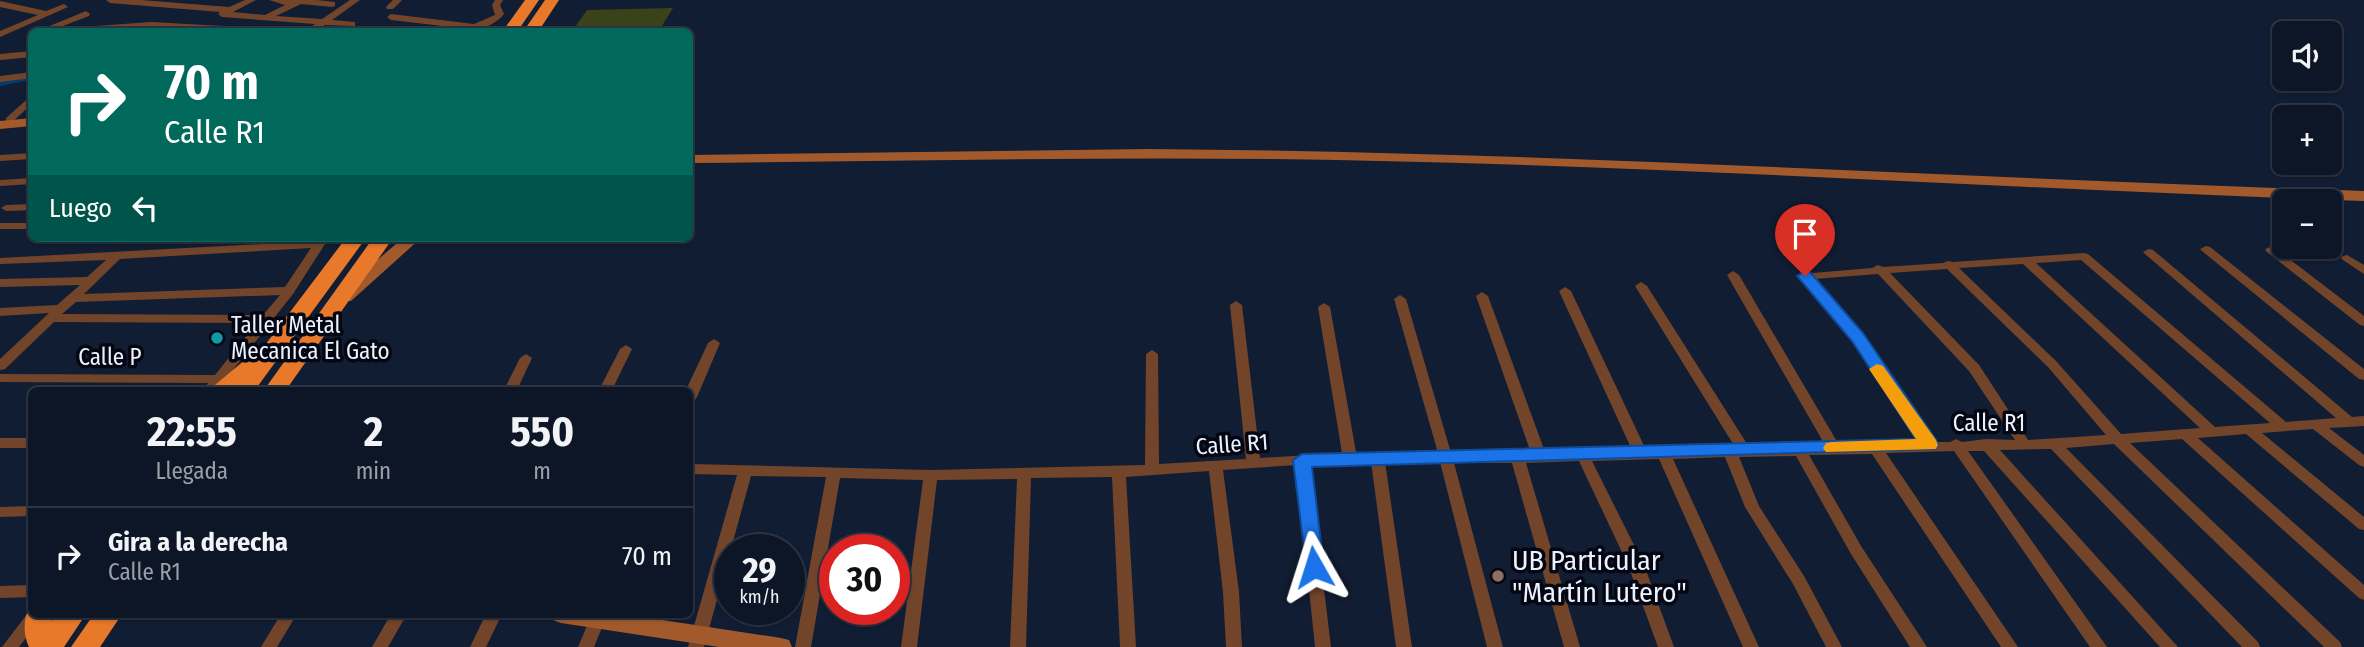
<!DOCTYPE html>
<html lang="es">
<meta charset="utf-8">
<style>
:root{--surface:#0d1626;--page:#161f2e;--text:#f1f3f6;--muted:#9a9fa7;--line:#2d3543}
body{margin:0;font-family:"Fira Sans Condensed",sans-serif;background:var(--page);color:var(--text);height:100vh;display:flex;flex-direction:column;font-size:26px;white-space:nowrap}
*{box-sizing:border-box;margin:0}
p{font-size:23px;color:var(--muted)}
.icon{flex:none;width:38px;height:38px;fill:none;stroke:currentColor;stroke-width:2;stroke-linecap:round;stroke-linejoin:round}
.map{position:relative;flex:1;overflow:hidden}
.drawer{position:absolute;left:28px;top:387px;width:665px;height:231px;display:flex;flex-direction:column;background:var(--surface);border-radius:10px;box-shadow:0 2px 5px #0004,0 0 0 2px var(--line)}
.drawer>*{flex:none}
.guide{position:absolute;left:28px;top:28px;width:665px;height:214px;border-radius:10px;box-shadow:0 2px 5px #0004,0 0 0 2px var(--line);background:#00695c;color:#fff;overflow:hidden}
.controls{position:absolute;left:2272px;top:21px;display:grid;gap:14px}
.controls a{display:grid;place-items:center;width:70px;height:70px;border-radius:10px;background:var(--surface);box-shadow:0 2px 5px #0004,0 0 0 2px var(--line);font-size:35px}
.speed{position:absolute;left:714px;top:534px;display:flex;gap:14px;font-size:35px;font-weight:700;text-align:center}
.speed>*{display:grid;place-content:center;width:91px;height:91px;border-radius:50%;background:var(--surface);box-shadow:0 2px 5px #0004,0 0 0 2px var(--line);line-height:1}
.speed small{font-size:18px;font-weight:400}
.speed .limit{border:10px solid #d22;background:#fff;color:#111}
.pin{position:absolute;display:grid;place-items:center;width:60px;height:60px;color:#fff;margin:-72px -30px;border-radius:50% 50% 50% 0;rotate:-45deg;box-shadow:0 0 7px #0007}
.pin .icon{rotate:45deg}
.me{position:absolute;width:77px;margin:-38px;rotate:354deg;stroke-linejoin:round;filter:drop-shadow(0 0 5px #0008)}
.turn{display:flex;align-items:center;gap:24px;height:147px;padding:0 21px;font-size:32px}
.turn .icon{width:91px;height:91px;stroke-width:2.5}
.turn b{display:block;font-size:49px;line-height:60px}
.then{display:flex;align-items:center;height:66px;padding:0 21px;background:#0003;gap:14px;font-size:26px}
.eta{display:flex;justify-content:space-evenly;align-items:center;height:119px;text-align:center}
.eta b{font-size:42px;font-weight:700;line-height:49px}
ul{padding:0;list-style:none}
li{display:flex;align-items:center;gap:21px;height:98px;padding:0 21px;border-top:2px solid var(--line)}
li div{flex:1}
li b{display:block;font-size:26px}
li em{font-style:normal}
.map>svg:first-child{display:block}
.green{fill:#3a421a}
.lines{fill:none;stroke-linecap:round;stroke-linejoin:round}
.canal{fill:#003c6e;fill-rule:evenodd}
.street{fill:#72452b;fill-rule:evenodd}
.secondary{fill:#a25a2d;fill-rule:evenodd}
.highway{fill:#e8782a;fill-rule:evenodd}
.route{fill:#1a73e8;stroke:#114b97;stroke-width:2}
.slow{fill:#f59e0b}
.culture-dot{fill:#0f9aa8;stroke:#040711;stroke-width:2.5}
.education-dot{fill:#8d6e63;stroke:#040711;stroke-width:2.5}
.labels{text-anchor:middle;stroke-width:7;stroke-linejoin:round;paint-order:stroke}
.poi-label{font-size:23px;fill:#ebf1fe;stroke:#040711;text-anchor:start}
.street-label{font-size:23px;fill:#ebf1fe;stroke:#040711}
.near-poi-label{font-size:28px;fill:#ebf1fe;stroke:#040711;text-anchor:start}
</style>
<div class="map">
<svg width="2364" height="647" viewBox="0 0 2364 647">
<rect width="100%" height="100%" fill="#111d33"/>
<path class="green" d="M673,8L660,29L573,30L587,10Z"/>
<g class="lines">
<path class="canal" d="M27,75L30,76V80L0,86V80Z"/>
<path class="street" d="M106,0H141L229,7L245,0H256L233,12L265,15L285,5L269,0H317L335,2V6L332,7L301,4L276,16L322,19L350,0H360L332,20L355,22V26L325,25L315,32H304L315,24L222,17L218,14L220,12L110,3Z
M393,0H402L393,9H387L386,7Z
M495,0H503L500,5L504,14C497,24 477,32 466,32L468,29L391,20L387,17L391,14L474,24L495,15L492,5Z
M0,1L46,11L64,4L68,7L0,37V31L38,15L0,7Z
M86,11L90,14L89,16L55,29L151,22L280,29L284,32H222L151,28L95,32H35Z
M32,51V57L0,60V54Z
M32,72V78L0,82V76Z
M32,95V104L12,122H6V118Z
M32,153V159L0,161V155Z
M32,178V184L0,186V180Z
M32,204V210L6,211L1,208L6,205Z
M0,223H32V229H0Z
M319,241L325,244L293,294L217,390H204L208,383L0,382V374L215,375L257,323L54,322L5,369L0,370V359L49,313L0,316V308L57,305L80,285L0,287V279L87,277L106,260L0,264V258ZM311,248L285,287L84,294L120,259ZM280,295L263,315L62,314L76,302Z
M2206,246L2210,247L2364,369V380L2359,379L2202,251L2200,249Z
M2271,247L2275,248L2364,316V326L2360,325L2267,252L2265,250L2267,248Z
M2149,249L2153,250L2352,417L2364,416V426L2329,428L2364,455V467L2359,465L2313,429L2262,433L2364,517V530L2359,529L2246,434L2198,438L2364,585V600L2359,598L2182,439L2130,443L2340,642L2342,647H2324L2114,444L2066,448L2258,642L2260,647H2242L2051,449L2000,450L2178,647H2160L1984,451H1968L2107,647H2090L1954,451L1886,453L2018,647H2001L1872,454L1809,455L1861,546L1927,647H1910L1851,554L1796,456L1739,457L1759,506L1804,576L1842,647H1826L1793,584L1745,507L1725,457L1673,459L1759,647H1743L1659,459L1592,461L1644,565L1674,647H1658L1628,565L1579,461L1526,463L1580,647H1564L1512,463H1454L1503,647H1487L1440,462H1385L1412,647H1396L1371,462L1309,465L1331,647H1315L1296,465L1223,470L1239,592L1242,647H1226L1223,592L1209,471L1126,477L1136,647H1120L1112,477L1031,478L1026,647H1010L1017,479L937,480L917,647H901L923,480L840,478L811,647H795L826,477L751,476L704,647H688L737,475L690,474V464L931,470L1145,465L1146,354L1152,350L1158,354L1159,464L1246,459L1230,305L1236,301L1242,305L1260,458L1342,453L1318,307L1324,303L1330,307L1356,452L1438,453L1394,299L1400,295L1406,299L1451,453H1531L1476,296L1482,292L1488,296L1545,452L1632,450L1559,291L1565,287L1571,291L1646,450L1735,447L1635,286L1641,282L1647,286L1749,447L1799,444L1825,445L1727,275L1733,271L1739,275L1839,445L1875,442L1920,443L1853,340L1801,278L1799,276L1801,274L1872,268L1878,265L1883,267L1943,263L1948,261L1953,262L2084,253L2088,254L2286,422L2336,418L2145,254L2143,252ZM2081,260L2270,423L2215,427L2036,263ZM2023,264L2200,428L2121,434L2056,361L1959,268ZM1947,269L2048,367L2106,435L2028,440L1979,365L1890,273ZM1878,274L1969,371L2015,440L1986,439L1962,442L1956,439L1950,442H1934L1861,334L1814,279Z
M2347,255L2364,265V274L2343,260L2341,258L2343,256Z
M714,339L720,343L697,397L695,400L690,401V390H686L708,343Z
M626,345L632,349L612,390H599L620,349Z
M526,354L532,358L517,390H504L520,358Z
M0,438H32V448H0Z
M32,506V516L0,517V507Z
M32,585V597L0,598V586Z
M32,612V614H40L42,617L19,647H2L28,613Z
M281,614H297L277,647H261Z
M391,614H407L388,647H372Z
M486,614H502L486,647H470Z
M592,614L607,615L594,647H578Z"/>
<path class="secondary" d="M32,118V126L0,129V121Z
M1148,149C1554,152 1959,178 2364,191V201C2036,190 1708,168 1380,161C1150,155 920,161 690,163V155Z
M403,238H421L351,301H339L336,297L339,293Z
M550,614H623L781,638L789,640L792,647H719L561,623L553,620Z"/>
<path class="highway" d="M525,0H539L517,32H502Z
M545,0H559L538,32H523Z
M346,238H366L255,390H209L246,359L256,357Z
M373,238H393L286,390H264Z
M30,606L32,614H52V621L57,614H86L64,647H29C23,635 23,618 30,606Z
M94,614H122L100,647H71Z"/>
</g>
<path class="route" d="M1805,271L1810,272L1863,333L1936,440L1938,445L1936,449L1312,467L1324,567L1321,572H1307L1293,460L1302,454L1916,439L1852,341L1797,276Z"/>
<path class="slow" d="M1877,364L1883,366L1936,440L1938,445L1936,449L1826,452L1823,448L1826,443L1832,442L1916,439L1869,369Z"/>
<circle class="culture-dot" cx="217" cy="338" r="7"/>
<circle class="education-dot" cx="1498" cy="576" r="7"/>
<g class="labels">
<g class="poi-label">
<text x="231" y="333">Taller Metal<tspan x="231" dy="26">Mecanica El Gato</tspan></text>
</g>
<g class="street-label">
<text x="110" y="365">Calle P</text>
<text x="1989" y="431">Calle R1</text>
<text transform="translate(1232 444) rotate(-4)" y="8">Calle R1</text>
</g>
<g class="near-poi-label">
<text x="1512" y="570">UB Particular<tspan x="1512" dy="32">"Martín Lutero"</tspan></text>
</g>
</g>
</svg>
<div class="controls">
<a><svg class="icon" aria-label="sound" viewBox="0 0 24 24"><path d="M4 9h4l5-4v14l-5-4H4zM17 9q2 3 0 6"/></svg></a>
<a>+</a>
<a>−</a>
</div>
<div class="speed"><div>29<small>km/h</small></div><div class="limit">30</div></div>
<div class="pin" style="left:1805px;top:276px;background:#d93025"><svg class="icon" aria-label="arrive" viewBox="0 0 24 24"><path d="M6 21V4h12l-3 4 3 4H6"/></svg></div>
<svg class="me" style="left:1314px;top:567px" viewBox="-20 -20 40 40"><path d="M0-17L14 15 0 8-14 15z" fill="#1a73e8" stroke="#fff" stroke-width="4"/></svg>
<div class="guide">
<div class="turn"><svg class="icon" aria-label="right" viewBox="0 0 24 24"><path d="M7 20v-9h11M14 6l5 5-5 5"/></svg><div><b>70 m</b>Calle R1</div></div>
<div class="then">Luego<svg class="icon" aria-label="left" viewBox="0 0 24 24"><path d="M17 20v-9H6M10 6l-5 5 5 5"/></svg></div>
</div>
<section class="drawer">
<div class="eta">
<div><b>22:55</b><p>Llegada</p></div>
<div><b>2</b><p>min</p></div>
<div><b>550</b><p>m</p></div>
</div>
<ul>
<li><svg class="icon" aria-label="right" viewBox="0 0 24 24"><path d="M7 20v-9h11M14 6l5 5-5 5"/></svg><div><b>Gira a la derecha</b><p>Calle R1</p></div><em>70 m</em></li>
</ul>
</section>
</div>
